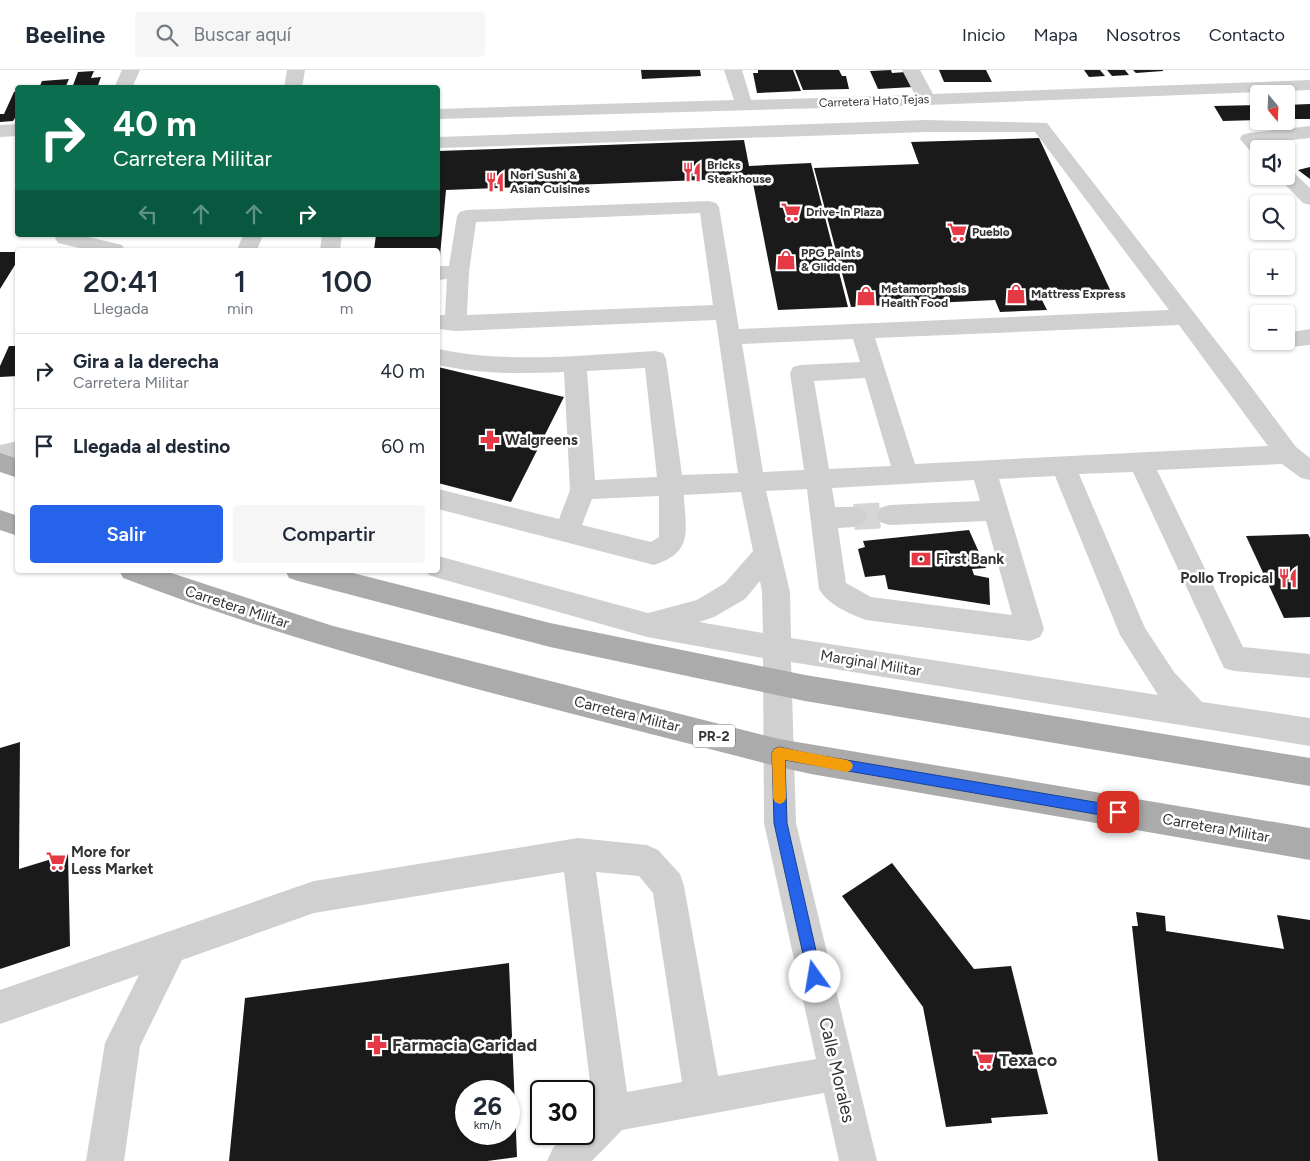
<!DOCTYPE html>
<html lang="es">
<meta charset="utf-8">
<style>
:root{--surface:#fff;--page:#f6f6f7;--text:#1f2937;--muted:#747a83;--line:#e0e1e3;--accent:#2563eb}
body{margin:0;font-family:Figtree,sans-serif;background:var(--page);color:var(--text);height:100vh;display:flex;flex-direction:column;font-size:19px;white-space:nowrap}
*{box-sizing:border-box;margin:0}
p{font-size:16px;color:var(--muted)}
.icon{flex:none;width:28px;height:28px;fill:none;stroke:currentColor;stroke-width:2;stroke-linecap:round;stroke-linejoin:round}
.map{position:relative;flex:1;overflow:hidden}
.details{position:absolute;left:15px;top:178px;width:425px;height:325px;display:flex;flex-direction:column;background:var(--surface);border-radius:5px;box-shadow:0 1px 4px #0004}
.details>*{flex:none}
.guide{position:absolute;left:15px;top:15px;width:425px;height:152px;border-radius:5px;box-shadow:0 1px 4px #0004;background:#0b6e4f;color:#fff;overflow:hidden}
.needle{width:32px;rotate:161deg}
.tools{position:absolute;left:1250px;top:15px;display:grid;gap:10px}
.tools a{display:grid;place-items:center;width:45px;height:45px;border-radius:5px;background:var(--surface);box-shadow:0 1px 4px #0004;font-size:25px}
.speed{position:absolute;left:455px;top:1010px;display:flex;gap:10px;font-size:25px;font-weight:700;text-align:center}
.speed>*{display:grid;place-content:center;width:65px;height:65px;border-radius:50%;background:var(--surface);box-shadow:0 1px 4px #0004;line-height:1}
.speed small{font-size:12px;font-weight:400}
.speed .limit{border:2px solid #111;border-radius:8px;background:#fff;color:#111}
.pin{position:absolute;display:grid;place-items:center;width:42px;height:42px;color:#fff;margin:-21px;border-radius:10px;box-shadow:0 2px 8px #0006}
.me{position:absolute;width:55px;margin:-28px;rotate:347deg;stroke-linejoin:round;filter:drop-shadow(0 0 4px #0008)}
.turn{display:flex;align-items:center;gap:18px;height:105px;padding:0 15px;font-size:22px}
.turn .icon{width:65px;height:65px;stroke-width:2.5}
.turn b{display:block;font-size:35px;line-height:42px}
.lanes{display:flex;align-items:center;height:48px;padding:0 15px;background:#0003;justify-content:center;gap:25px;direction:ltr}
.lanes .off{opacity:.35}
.eta{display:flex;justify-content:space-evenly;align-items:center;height:85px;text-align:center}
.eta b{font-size:30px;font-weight:600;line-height:35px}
.cta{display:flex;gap:10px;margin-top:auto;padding:10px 15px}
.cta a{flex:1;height:58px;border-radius:5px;background:var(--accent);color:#fff;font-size:20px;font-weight:600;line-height:58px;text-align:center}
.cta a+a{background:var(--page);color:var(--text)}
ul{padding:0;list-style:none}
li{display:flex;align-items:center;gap:15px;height:75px;padding:0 15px;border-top:1px solid var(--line)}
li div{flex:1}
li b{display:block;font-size:19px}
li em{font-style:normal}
header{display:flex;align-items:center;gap:30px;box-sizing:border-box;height:70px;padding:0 25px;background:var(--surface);border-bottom:1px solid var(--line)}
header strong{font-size:24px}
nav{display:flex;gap:28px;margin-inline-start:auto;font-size:18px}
.search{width:350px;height:45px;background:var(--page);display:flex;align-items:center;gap:12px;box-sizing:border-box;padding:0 18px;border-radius:5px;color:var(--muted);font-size:19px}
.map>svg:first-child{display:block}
.building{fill:#1a1a1a;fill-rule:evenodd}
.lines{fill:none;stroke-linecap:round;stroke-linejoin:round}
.minor-tunnel{stroke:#d6d6d6;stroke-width:26;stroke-dasharray:26 12;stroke-linecap:butt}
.minor{fill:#d0d0d0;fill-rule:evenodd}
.major{fill:#ababab;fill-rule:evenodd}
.route{fill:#2563eb;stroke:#184099}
.slow{fill:#f59e0b}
.labels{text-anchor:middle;stroke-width:5;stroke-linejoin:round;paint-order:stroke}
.far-street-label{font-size:12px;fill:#333;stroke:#fff}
.far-poi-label{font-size:12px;font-weight:bold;fill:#333;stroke:#fff;text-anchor:start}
.shield{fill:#fff;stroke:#707070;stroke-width:1}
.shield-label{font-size:14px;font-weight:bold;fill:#333}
.poi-label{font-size:15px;font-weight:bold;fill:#333;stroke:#fff;text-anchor:start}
.street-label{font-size:15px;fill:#333;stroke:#fff}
.near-poi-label{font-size:18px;font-weight:bold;fill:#333;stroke:#fff;text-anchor:start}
.near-street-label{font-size:18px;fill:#333;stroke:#fff}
</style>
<header>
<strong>Beeline</strong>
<div class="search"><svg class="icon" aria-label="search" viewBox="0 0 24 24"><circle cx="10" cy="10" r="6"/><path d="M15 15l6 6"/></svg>Buscar aquí</div>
<nav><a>Inicio</a><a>Mapa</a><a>Nosotros</a><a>Contacto</a></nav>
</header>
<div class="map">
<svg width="1310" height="1091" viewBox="0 0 1310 1091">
<rect width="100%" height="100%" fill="#fff"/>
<path class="building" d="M641,0H700L701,6L642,9Z
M758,0H793L801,21L757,23L753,3H758Z
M795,0H839L842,6H846L849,19L803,20Z
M891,0L892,3L906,2L913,17L878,19L870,1Z
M939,0H986L992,12H944Z
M1084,0H1100L1105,6L1089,7Z
M1107,0H1125L1129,5L1112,6Z
M1133,0H1163V1L1136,3Z
M94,1L91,8L101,7L97,18H72L78,2Z
M69,9L65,18H39L42,11Z
M18,21V43L13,51L0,52V44H4L14,22Z
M1310,34V49H1286V35Z
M1259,35V50L1223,51L1214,36Z
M1039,68L1113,226L1042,230L1047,240L1000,242L995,230L851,237L814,98L919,94L911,72Z
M744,70L749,96L811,93L848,237L778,240L752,108L446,120L440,186H438V180H374L376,165H438V81Z
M1310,97V109L1298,100Z
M0,182H18V190L0,219Z
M18,270V306L0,307V296L9,276H15Z
M438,297L564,327L511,432L438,413Z
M969,460L986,498L972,499L974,505L989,508L990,535L888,519L885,505L865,507L858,479L865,477L863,471Z
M1308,464L1310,468V547L1284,548L1246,466Z
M20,672L19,799L68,784L70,876L0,899V678Z
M892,793L974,899L1011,896L1048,1044L991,1048L992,1053L946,1057L923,937L842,826Z
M1136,842L1165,846L1166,861L1284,879L1277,845L1310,850V1091H1158L1132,856H1138Z
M509,893L517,1087L487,1091H229L245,928ZM466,1021H509V1064H466Z"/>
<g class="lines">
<path class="minor-tunnel" d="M854,447L889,445"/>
<path class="minor" d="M122,0H140L132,18H114Z
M287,0H305L302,18H284Z
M724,0H742L751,30L915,25L902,0H920L933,24L1310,10V20L927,35L438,49V39L734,30Z
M926,50L1047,53L1237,298L1296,377L1310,388V410L1301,408L1282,394L1157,400L1243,577L1310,584V608L1234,601L1224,598L1133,402L1079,404L1145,558L1174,602L1202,632L1310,648V676L791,592L796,753L877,1091H839L824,1023L622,1060L592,1091H547L553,1078L566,1064H584V1046L593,1036L564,802L314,843L182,890L140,976L124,1091H86L105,973L139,905L0,954V920L314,811L578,768L647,775L658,780L680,804L684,816L718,1006L816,989L764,753L763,588L647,567L438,508L429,505L426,500H438V486L648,543L697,530L725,513L753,481L741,422L684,425C685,461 695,481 654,495L438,439V419L559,449L570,420L564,302C521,304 479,304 438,295V279C509,294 583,285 655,281L663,283L666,289L682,405L738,403L716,250L456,261L438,259V245H445L447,209L438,210V196H449L457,146L460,142L467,140L709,131L716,133L719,137L739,259L1169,240L1035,62H926L438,78V67ZM700,143L713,235L467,245L469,202L476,152ZM1179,255L1268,376L915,394L875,268ZM853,269L860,292L801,295L793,297L790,303L804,400L763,402L742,274ZM645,298L657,407L595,410L587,301ZM865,308L891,396L829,399L814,311ZM1055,406L1120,565L1158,625L791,568L790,522L766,421L807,419L819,519C827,534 850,544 866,550L1030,571L1040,567L1044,559L999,409ZM974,410L980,431L889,435L880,438L876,445L880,452L889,455L986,451L1012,545L871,527L846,513L838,458L854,457L863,454L867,447L863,440L854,437H835L832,418ZM659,426V467L651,472L582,455L592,429ZM760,511L762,522L763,563L699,552L714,547L745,529ZM596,802L639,806L653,823L682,1012L627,1022Z
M18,54V66L0,67V55Z
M1310,56V68L1264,73L1268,79H1259V85L1252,83L1240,69L1242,65L1249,63Z
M1286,100L1293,102L1310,118V135L1303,133L1277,106H1286Z
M57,165H80L122,175L125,180H88L58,173L55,168Z
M243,165H263L257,180H237Z
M322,165H342L340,180H320Z
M1310,259V275L1291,277L1283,274L1281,271H1286V263Z
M18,371V389L0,393V375Z"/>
<path class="major" d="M0,383L18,389V408L0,402Z
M0,440L18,446V466L0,460Z
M119,500H162L333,556L779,669L1310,758V790L811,704L779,697C559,639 335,589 123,508Z
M285,500H341L550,553L805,605L1310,688V716L805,631L550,577L298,511L289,508Z"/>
</g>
<path class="route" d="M779,677L811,684L1118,736L1123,737L1125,742L1123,746L1118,748L785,690L787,753L822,907L820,912L815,914L810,912L808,907L774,753L772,683L774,679Z"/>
<path class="slow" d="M779,677L847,690L851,692L853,696L851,700L847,702L785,690L786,728L784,732L780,734L775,732L773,728L772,683L774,679Z"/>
<defs>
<symbol id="restaurant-bare" viewBox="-9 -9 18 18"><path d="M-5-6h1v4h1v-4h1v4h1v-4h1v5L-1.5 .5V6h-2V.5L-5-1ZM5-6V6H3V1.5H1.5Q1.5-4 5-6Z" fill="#e63946" stroke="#fff" stroke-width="2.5" paint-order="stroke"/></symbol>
<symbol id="supermarket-bare" viewBox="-9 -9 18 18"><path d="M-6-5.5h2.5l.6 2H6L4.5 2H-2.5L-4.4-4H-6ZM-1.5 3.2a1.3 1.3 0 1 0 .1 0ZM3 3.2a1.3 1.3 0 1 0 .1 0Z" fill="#e63946" stroke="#fff" stroke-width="2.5" paint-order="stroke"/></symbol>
<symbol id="shop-bare" viewBox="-9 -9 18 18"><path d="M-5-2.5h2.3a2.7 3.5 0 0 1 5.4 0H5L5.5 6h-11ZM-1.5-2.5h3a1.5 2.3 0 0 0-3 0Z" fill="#e63946" stroke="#fff" stroke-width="2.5" paint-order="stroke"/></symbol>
<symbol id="pharmacy-bare" viewBox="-9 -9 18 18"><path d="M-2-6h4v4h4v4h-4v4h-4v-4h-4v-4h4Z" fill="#e63946" stroke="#fff" stroke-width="2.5" paint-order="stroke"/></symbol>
<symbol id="bank-bare" viewBox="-9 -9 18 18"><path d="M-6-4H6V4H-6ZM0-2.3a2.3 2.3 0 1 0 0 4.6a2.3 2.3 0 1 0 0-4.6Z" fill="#e63946" stroke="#fff" stroke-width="2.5" paint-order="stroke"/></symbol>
</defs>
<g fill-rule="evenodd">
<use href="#restaurant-bare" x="678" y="88" width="28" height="28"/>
<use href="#restaurant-bare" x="481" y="98" width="28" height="28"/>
<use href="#supermarket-bare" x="777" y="128" width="28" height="28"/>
<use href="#supermarket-bare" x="943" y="148" width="28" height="28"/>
<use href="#shop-bare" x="772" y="176" width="28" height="28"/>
<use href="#shop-bare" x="1002" y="210" width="28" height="28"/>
<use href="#shop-bare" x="852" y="212" width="28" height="28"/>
<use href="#pharmacy-bare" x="476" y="356" width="28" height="28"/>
<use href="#bank-bare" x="907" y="475" width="28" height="28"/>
<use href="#restaurant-bare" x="1274" y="494" width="28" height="28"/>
<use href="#supermarket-bare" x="42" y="777" width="28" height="28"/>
<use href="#pharmacy-bare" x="363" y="961" width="28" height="28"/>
<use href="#supermarket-bare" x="970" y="976" width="28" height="28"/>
</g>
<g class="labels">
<g class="far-street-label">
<text transform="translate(874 31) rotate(-2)" y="4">Carretera Hato Tejas</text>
</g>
<g class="far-poi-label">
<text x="707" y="99">Bricks<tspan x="707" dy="14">Steakhouse</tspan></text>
<text x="510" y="109">Nori Sushi &amp;<tspan x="510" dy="14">Asian Cuisines</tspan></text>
<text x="806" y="146">Drive-In Plaza</text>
<text x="972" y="166">Pueblo</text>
<text x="801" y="187">PPG Paints<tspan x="801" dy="14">&amp; Glidden</tspan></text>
<text x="881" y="223">Metamorphosis<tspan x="881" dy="14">Health Food</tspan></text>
<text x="1031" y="228">Mattress Express</text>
</g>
<rect class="shield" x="693" y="654.5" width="42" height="23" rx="4"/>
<g class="shield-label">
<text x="714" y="671">PR-2</text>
</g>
<g class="poi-label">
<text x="505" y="375">Walgreens</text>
<text x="936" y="494">First Bank</text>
<text x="1273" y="513" text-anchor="end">Pollo Tropical</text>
<text x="71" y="787">More for<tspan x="71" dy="17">Less Market</tspan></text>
</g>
<g class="street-label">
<text transform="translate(237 537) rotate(18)" y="5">Carretera Militar</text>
<text transform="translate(871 593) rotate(9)" y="5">Marginal Militar</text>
<text transform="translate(627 644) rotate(14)" y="5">Carretera Militar</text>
<text transform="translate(1216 758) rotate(10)" y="5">Carretera Militar</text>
</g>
<g class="near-poi-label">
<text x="392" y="981">Farmacia Caridad</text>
<text x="999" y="996">Texaco</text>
</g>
<g class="near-street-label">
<text transform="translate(837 1000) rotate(77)" y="6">Calle Morales</text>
</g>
</g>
</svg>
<div class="tools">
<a><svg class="needle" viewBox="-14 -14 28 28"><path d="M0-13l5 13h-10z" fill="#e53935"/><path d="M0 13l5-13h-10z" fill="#747a83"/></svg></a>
<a><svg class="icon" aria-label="sound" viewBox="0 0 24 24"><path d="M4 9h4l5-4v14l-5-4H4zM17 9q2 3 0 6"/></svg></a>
<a><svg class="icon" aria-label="search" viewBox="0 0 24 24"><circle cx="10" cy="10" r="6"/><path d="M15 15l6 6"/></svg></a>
<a>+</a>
<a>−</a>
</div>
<div class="speed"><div>26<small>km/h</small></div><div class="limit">30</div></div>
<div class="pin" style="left:1118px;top:742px;background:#d93025"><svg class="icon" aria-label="arrive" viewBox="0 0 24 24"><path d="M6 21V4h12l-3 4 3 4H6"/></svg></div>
<svg class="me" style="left:815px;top:907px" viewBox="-20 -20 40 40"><circle r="19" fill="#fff"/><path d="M0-13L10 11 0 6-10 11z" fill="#2563eb"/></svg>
<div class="guide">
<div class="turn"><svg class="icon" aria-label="right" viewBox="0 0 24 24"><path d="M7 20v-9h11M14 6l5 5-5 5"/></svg><div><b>40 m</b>Carretera Militar</div></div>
<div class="lanes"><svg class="icon off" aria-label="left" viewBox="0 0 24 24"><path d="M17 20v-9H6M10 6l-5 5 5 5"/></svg><svg class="icon off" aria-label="ahead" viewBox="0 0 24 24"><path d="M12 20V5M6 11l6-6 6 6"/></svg><svg class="icon off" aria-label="ahead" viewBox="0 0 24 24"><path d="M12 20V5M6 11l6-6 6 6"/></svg><svg class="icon" aria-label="right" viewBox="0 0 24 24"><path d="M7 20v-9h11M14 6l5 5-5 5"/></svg></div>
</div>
<section class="details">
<div class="eta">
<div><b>20:41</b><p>Llegada</p></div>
<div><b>1</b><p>min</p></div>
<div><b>100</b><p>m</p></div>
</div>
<ul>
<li><svg class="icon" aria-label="right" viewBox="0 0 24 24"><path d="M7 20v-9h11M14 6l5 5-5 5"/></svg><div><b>Gira a la derecha</b><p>Carretera Militar</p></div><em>40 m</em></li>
<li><svg class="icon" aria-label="arrive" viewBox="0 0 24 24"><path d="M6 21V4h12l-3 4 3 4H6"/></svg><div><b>Llegada al destino</b></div><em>60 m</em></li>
</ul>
<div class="cta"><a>Salir</a><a>Compartir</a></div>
</section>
</div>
